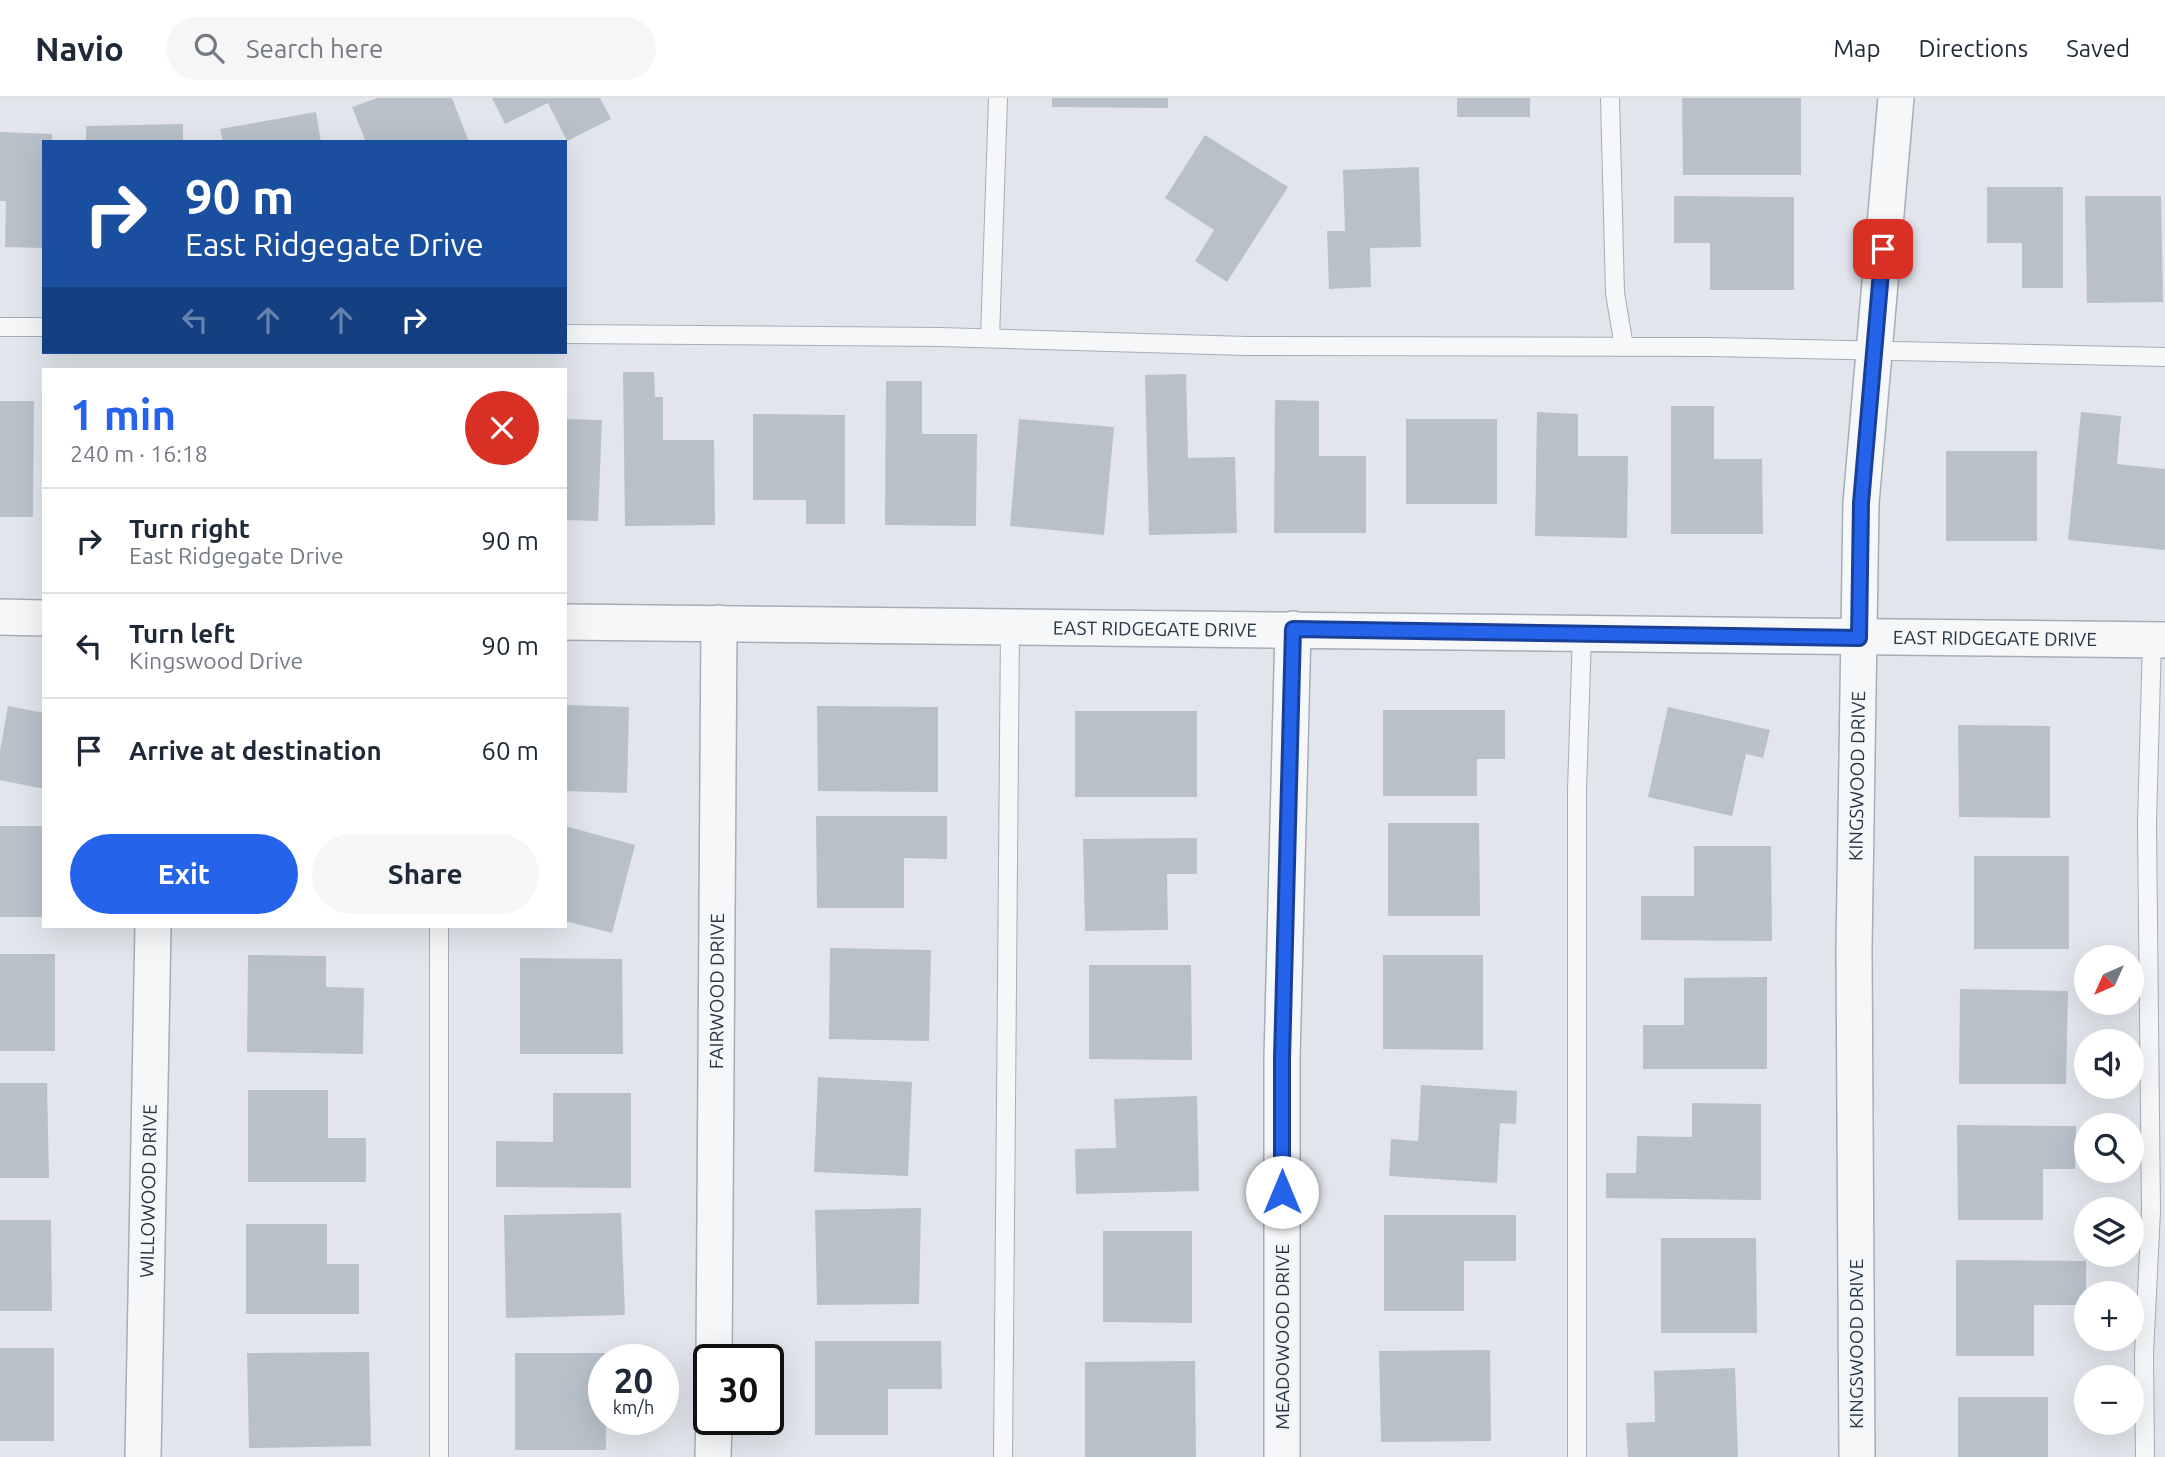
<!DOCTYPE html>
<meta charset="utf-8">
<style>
:root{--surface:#fff;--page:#f6f6f7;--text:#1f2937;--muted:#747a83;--line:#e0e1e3;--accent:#2563eb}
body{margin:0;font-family:Ubuntu,sans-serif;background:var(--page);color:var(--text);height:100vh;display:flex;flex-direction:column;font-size:26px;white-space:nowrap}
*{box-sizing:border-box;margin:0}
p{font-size:23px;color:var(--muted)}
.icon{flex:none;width:38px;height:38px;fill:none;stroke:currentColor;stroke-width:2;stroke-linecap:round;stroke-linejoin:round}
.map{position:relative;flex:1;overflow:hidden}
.sheet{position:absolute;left:42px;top:270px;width:525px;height:560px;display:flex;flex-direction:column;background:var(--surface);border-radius:0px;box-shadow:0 7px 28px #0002}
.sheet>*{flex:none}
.guide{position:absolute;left:42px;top:42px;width:525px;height:214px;border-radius:0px;box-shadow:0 7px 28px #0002;background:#1a4fa0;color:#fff;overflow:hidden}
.needle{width:46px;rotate:225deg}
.controls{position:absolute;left:2074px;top:847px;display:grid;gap:14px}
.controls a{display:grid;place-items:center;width:70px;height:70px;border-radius:50%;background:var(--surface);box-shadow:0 7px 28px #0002;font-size:35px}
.speed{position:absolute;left:588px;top:1246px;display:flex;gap:14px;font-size:35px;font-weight:700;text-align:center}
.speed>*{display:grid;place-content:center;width:91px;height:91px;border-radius:50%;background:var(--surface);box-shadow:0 7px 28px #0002;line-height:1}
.speed small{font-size:18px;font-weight:400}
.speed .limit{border:4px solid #111;border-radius:10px;background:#fff;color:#111}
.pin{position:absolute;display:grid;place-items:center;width:60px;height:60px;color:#fff;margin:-30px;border-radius:14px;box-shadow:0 4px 10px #0006}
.me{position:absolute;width:77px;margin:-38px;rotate:0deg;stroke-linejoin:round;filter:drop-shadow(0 0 5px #0008)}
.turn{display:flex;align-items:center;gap:24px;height:147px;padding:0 28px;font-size:32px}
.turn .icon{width:91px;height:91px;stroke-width:2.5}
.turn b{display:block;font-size:49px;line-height:60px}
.lanes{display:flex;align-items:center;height:66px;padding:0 28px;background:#0003;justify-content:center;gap:35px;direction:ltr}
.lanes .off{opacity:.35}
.round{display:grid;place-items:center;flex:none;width:74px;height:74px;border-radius:37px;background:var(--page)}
.overview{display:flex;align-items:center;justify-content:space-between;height:119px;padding:0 28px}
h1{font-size:42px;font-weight:600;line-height:52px;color:var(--accent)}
.cta{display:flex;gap:14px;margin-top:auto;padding:14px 28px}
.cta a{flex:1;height:80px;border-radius:42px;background:var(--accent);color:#fff;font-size:28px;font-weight:600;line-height:80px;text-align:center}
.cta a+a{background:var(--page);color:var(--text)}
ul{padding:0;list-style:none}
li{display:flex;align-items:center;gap:21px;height:105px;padding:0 28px;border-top:2px solid var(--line)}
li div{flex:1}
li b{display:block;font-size:26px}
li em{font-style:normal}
header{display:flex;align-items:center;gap:42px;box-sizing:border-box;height:98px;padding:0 35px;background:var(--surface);border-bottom:2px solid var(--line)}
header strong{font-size:33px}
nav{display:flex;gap:38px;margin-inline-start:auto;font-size:24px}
.search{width:490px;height:63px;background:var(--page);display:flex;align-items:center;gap:18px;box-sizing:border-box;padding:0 24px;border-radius:38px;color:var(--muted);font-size:26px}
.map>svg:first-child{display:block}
.building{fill:#b8c0ca}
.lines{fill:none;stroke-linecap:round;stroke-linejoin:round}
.service-casing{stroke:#a6adb7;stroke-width:20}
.minor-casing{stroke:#a6adb7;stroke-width:38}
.service{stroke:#f5f7f9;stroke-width:18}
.minor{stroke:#f5f7f9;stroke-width:35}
.route-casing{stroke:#184099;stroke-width:18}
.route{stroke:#2563eb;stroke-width:12}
.labels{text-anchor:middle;stroke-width:5;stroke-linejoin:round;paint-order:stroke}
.street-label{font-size:19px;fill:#283545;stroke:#f2f5f8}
</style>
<header>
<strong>Navio</strong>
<div class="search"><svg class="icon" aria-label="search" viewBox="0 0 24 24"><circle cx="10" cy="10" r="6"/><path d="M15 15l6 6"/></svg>Search here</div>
<nav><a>Map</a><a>Directions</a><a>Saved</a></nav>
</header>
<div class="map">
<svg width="2165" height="1359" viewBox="0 0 2165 1359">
<rect width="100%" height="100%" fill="#e2e6ec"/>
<path class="building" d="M377,0H452L469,44H366L352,9Z
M492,0H600L611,21L567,43L548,5L505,26Z
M1052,0H1168V10L1052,9Z
M1457,0H1530V19H1457Z
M1682,0H1801V77H1683Z
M316,14L321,44H223L220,31Z
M183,26V44H86V28Z
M0,34L52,36V44H44V150L5,149L6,103H0Z
M1205,37L1288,89L1227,184L1195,163L1214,132L1165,100Z
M1419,69L1421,149L1370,150L1371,189L1329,191L1327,133H1345L1343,72Z
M1987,89H2063V190H2022V145H1987Z
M1674,98L1794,99V192H1710V145H1674Z
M2085,98H2161L2163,204L2087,205Z
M623,274H654L655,299H663V342H714L715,427L625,428Z
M1186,276L1188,360L1235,359L1237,435L1149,437L1145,277Z
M886,283H922V336H977L976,428L885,427Z
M1275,302L1319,303V358H1366V435H1274Z
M0,303H34L33,419H0Z
M1671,308H1714V361H1762L1763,436H1671Z
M1537,314L1578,316V358H1628L1627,440L1535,438Z
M2081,314L2121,318L2117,366L2165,371V452L2068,442Z
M753,316L845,317V426H806V402H753Z
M565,321L602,322L598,423L565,422Z
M1019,321L1114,329L1104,437L1010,428Z
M1406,321H1497V406H1406Z
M1946,353H2037V443H1946Z
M565,607L629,609L627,695L565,693Z
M8,608L44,615V691L0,682V653Z
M817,608L938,609V694L818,693Z
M1668,609L1770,632L1763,660L1746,656L1732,718L1648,699Z
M1383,612H1505V661H1477V698H1383Z
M1075,613H1197V699H1075Z
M1958,627L2050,628V720L1959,719Z
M816,718H947V761L904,760V810H817Z
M1388,725H1479L1480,818H1388Z
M0,728H44V819H0Z
M565,728L635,747L612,835L565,823Z
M1197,740V776H1167L1168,832L1085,833L1083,741Z
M1694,748H1771L1772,843L1641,842V798H1694Z
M1974,758H2069V851H1974Z
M830,850L931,852L929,943L829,941Z
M0,856H55V953H0Z
M248,857L326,858V889L364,890L363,956L247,954Z
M1383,857H1483V952L1383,951Z
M520,860L622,861L623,956H520Z
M1089,867H1191L1192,962L1089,961Z
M1767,879V971H1643V927H1684V880Z
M1960,891L2068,893L2066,986H1959Z
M818,979L912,984L908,1078L814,1074Z
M0,985H47L49,1080H0Z
M1421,987L1517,993L1516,1026L1500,1025L1497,1085L1389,1078L1391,1041L1418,1043Z
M248,992H328V1040H366V1084H248Z
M553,995H631V1090L496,1089V1043L553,1044Z
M1197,998L1199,1093L1076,1096L1075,1051L1116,1050L1114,1001Z
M1692,1005L1761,1006V1102L1606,1100V1075H1636L1637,1038L1692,1039Z
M1957,1027L2076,1028L2075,1071H2043V1122H1958Z
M921,1110L919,1206L817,1207L815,1112Z
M621,1115L625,1217L506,1220L504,1117Z
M1384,1117H1516V1163H1464V1213H1384Z
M0,1122H51L52,1213H0Z
M246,1126H327V1166H359V1216H246Z
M1103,1133H1192V1225L1103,1224Z
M1661,1140H1756L1757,1235H1661Z
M1956,1162L2086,1163V1207H2034V1258H1956Z
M815,1243H941L942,1291H888V1337H815Z
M0,1250H54V1343H0Z
M1490,1252L1491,1343L1381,1344L1379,1253Z
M369,1254L371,1348L249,1350L247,1255Z
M515,1255H605L606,1352H515Z
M1195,1263L1196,1359H1085V1264Z
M1735,1270L1738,1359H1628L1626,1325L1655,1324L1654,1273Z
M1958,1299H2048V1359H1958Z"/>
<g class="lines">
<defs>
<path id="service" d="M1610,0L1615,195L1624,249
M0,229H44
M565,236L940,239L1247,248L1710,249L2165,259
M990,240L998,0
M439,828V1359
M1003,1359L1010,528
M1577,1359V692L1582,535
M2145,1359L2144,1256L2151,1113L2147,726L2152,541"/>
<g id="minor">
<path d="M0,519L44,520"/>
<path id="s1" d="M565,524L2165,542"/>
<path id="s2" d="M714,1262L719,525"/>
<path id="s3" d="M143,1359L153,828"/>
<path d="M713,1359L714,1321"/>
<path d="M1282,1359V961L1293,531"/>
<path id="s4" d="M1857,1359L1854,851L1861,405L1896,0"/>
</g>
</defs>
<use href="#service" class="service-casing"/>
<use href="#minor" class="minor-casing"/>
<use href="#service" class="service"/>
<use href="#minor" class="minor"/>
</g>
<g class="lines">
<defs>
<path id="route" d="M1282,1094V961L1293,531L1859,540L1861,405L1883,151"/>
</defs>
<use href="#route" class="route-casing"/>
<use href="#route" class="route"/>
</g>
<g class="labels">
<g class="street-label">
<text dy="7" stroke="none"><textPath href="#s1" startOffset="590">EAST RIDGEGATE DRIVE</textPath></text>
<text dy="7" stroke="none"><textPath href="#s1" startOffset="1430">EAST RIDGEGATE DRIVE</textPath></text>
<text dy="7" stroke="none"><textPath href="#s4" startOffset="681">KINGSWOOD DRIVE</textPath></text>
<text dy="7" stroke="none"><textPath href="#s2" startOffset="369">FAIRWOOD DRIVE</textPath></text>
<text dy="7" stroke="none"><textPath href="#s3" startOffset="266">WILLOWOOD DRIVE</textPath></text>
<text transform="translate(1282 1239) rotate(-90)" y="7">MEADOWOOD DRIVE</text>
<text transform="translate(1856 1246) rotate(-90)" y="7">KINGSWOOD DRIVE</text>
</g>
</g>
</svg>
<div class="controls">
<a><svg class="needle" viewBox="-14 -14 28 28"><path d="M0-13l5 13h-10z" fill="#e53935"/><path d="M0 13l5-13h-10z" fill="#747a83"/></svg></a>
<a><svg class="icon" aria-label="sound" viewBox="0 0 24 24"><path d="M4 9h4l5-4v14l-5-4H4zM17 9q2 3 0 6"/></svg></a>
<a><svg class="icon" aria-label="search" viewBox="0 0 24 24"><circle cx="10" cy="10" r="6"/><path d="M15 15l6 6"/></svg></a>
<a><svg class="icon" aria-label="layers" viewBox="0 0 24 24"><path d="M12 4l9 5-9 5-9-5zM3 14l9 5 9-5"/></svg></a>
<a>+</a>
<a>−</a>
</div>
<div class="speed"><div>20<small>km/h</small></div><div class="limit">30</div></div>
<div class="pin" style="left:1883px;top:151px;background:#d93025"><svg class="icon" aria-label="arrive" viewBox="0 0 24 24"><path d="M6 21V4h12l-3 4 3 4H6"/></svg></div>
<svg class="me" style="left:1282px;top:1094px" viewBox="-20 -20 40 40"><circle r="19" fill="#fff"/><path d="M0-13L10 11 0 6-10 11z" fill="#2563eb"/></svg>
<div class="guide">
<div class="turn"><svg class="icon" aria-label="right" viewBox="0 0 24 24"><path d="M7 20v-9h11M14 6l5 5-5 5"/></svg><div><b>90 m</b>East Ridgegate Drive</div></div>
<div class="lanes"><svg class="icon off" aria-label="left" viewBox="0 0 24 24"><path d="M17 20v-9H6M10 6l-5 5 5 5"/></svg><svg class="icon off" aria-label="ahead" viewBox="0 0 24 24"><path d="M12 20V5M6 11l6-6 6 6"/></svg><svg class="icon off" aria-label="ahead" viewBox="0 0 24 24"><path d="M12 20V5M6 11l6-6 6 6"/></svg><svg class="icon" aria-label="right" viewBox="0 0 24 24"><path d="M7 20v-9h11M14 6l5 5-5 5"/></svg></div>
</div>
<section class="sheet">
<div class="overview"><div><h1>1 min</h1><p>240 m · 16:18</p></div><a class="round" style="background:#d93025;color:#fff"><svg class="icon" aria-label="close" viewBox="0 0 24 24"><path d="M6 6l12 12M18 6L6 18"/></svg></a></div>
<ul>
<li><svg class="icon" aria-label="right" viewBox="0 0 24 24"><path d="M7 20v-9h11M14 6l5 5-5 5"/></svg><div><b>Turn right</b><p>East Ridgegate Drive</p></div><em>90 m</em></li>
<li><svg class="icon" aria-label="left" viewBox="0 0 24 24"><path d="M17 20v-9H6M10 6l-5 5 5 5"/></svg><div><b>Turn left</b><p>Kingswood Drive</p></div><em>90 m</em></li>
<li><svg class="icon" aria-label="arrive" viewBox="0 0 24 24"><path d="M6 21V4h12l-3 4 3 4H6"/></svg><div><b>Arrive at destination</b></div><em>60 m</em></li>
</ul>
<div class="cta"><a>Exit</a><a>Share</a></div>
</section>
</div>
